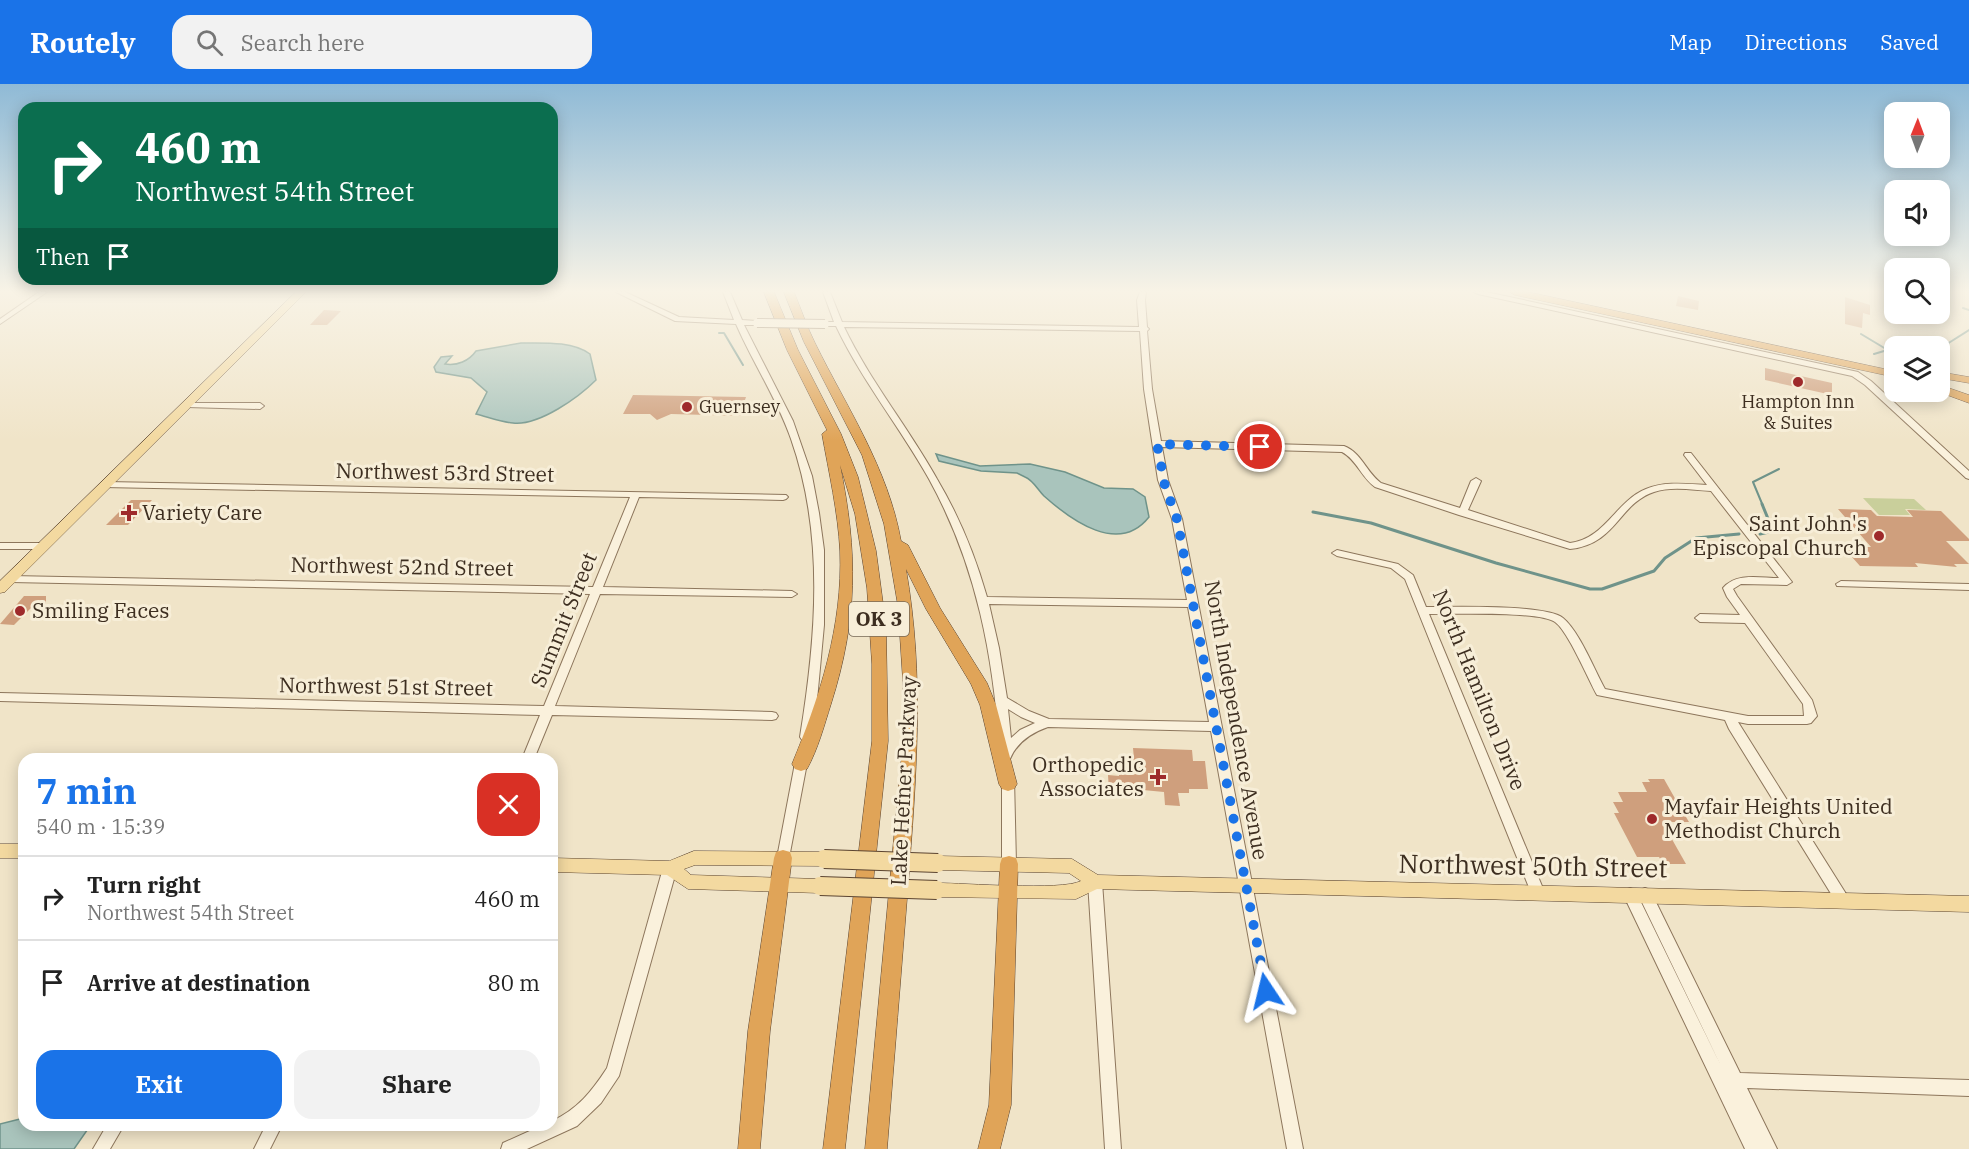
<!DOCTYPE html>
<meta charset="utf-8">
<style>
:root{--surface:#fff;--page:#f2f2f2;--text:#222;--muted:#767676;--line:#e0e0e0;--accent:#1a73e8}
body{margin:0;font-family:"IBM Plex Serif",serif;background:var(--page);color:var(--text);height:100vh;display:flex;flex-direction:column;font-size:22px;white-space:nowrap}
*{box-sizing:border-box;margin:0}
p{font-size:20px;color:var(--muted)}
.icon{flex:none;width:33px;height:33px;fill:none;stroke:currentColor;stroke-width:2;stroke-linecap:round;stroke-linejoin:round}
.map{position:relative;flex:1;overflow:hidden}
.side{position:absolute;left:18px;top:669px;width:540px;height:378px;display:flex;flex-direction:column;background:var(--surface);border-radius:18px;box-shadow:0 3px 15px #0003}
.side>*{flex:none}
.top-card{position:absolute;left:18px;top:18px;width:540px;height:183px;border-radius:18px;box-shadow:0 3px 15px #0003;background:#0b6e4f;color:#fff;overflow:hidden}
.needle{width:39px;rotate:1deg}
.buttons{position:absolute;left:1884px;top:18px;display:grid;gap:12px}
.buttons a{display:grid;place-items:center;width:66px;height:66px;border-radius:12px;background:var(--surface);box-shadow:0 3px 15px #0003;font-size:30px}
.pin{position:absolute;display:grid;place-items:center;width:51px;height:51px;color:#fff;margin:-26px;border:3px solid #fff;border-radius:50%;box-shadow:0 2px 6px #0007}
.me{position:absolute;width:66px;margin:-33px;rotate:350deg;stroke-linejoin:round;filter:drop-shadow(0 0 4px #0008)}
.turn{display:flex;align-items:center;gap:21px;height:126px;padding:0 18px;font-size:27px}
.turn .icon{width:78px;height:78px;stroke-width:2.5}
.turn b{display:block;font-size:42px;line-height:51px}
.then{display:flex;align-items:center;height:57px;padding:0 18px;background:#0003;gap:12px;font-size:22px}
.round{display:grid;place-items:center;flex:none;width:63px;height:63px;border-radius:18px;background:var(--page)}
.head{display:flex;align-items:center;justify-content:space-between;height:102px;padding:0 18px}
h1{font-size:36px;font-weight:700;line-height:45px;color:var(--accent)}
.button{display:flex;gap:12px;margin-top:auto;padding:12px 18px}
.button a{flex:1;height:69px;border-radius:18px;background:var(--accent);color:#fff;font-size:24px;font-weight:700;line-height:69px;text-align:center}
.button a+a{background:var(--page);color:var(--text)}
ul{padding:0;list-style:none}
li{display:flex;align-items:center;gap:18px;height:84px;padding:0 18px;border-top:2px solid var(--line)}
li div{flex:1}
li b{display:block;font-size:22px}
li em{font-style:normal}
header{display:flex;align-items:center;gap:36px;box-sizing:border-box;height:84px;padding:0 30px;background:var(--accent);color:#fff}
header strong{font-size:28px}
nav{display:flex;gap:33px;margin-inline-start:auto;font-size:21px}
.search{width:420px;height:54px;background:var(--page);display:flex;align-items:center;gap:15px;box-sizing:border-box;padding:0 21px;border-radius:18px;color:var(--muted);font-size:22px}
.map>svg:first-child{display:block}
.green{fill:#c9cf9b}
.water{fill:#a9c4bc;stroke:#6f938a;stroke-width:1.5}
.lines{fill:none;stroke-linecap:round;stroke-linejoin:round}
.stream-far1{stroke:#6f938a;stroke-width:2}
.stream{stroke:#6f938a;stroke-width:3}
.building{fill:#cf9f7d}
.minor-casing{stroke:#8d765c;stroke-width:2}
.major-casing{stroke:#5b4430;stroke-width:1}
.highway-casing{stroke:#5b4430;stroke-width:1}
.minor{fill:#faf1dc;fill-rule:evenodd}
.major{fill:#f3d9a0;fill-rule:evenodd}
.highway{fill:#e0a458;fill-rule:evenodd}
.minor-bridge-casing{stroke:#8d765c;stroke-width:10;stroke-linecap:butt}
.major-bridge-casing{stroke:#5b4430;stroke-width:20;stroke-linecap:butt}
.minor-bridge{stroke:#faf1dc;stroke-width:8}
.major-bridge{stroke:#f3d9a0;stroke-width:18}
.route{stroke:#1a73e8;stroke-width:10;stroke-dasharray:0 18}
.poi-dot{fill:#9e2a2b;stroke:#f7eed8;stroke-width:2}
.labels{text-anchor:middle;stroke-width:6;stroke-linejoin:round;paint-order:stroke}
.far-poi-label{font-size:18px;fill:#3d2e20;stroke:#f7eed8}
.shield{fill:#f7eed8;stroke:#756857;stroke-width:1.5}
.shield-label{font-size:20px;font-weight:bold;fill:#3d2e20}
.street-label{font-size:21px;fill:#3d2e20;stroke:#f7eed8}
.poi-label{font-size:21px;fill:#3d2e20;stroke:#f7eed8;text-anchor:start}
.near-street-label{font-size:26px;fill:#3d2e20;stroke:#f7eed8}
</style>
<header>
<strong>Routely</strong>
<div class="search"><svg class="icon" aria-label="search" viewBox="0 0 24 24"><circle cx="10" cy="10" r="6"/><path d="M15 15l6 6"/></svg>Search here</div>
<nav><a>Map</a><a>Directions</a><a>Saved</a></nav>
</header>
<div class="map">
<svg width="1969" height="1065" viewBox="0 0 1969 1065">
<rect width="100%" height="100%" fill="#f0e4c8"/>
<path class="green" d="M1863,414L1914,415L1926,426L1905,425L1910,431H1879Z"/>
<path class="water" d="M521,259C544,259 572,257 590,270L596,296C579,313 539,342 513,339C501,338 488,333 476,330L487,308L471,294L436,288L434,283L441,273L452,272L445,280C457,282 469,277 476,267Z
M936,370L980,382L1030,380L1065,388L1104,404L1133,405L1145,413L1149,433C1119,471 1072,437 1044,412C1038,406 1033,396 1025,393L1017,389L981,387L939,377Z
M24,1034V1041L90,1042L74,1065H0V1040Z"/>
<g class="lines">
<path class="stream-far1" d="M1963,224L1969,226
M719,249H724L743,281
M1861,250L1886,265
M1924,262L1947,260L1969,246
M1874,270L1894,264
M1763,422L1753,398L1779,385"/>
<path class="stream" d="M1313,428L1371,439L1496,479L1590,505H1602L1654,487L1665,474L1696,454L1739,450
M1760,450L1769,448L1771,442L1762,420"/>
</g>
<path class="building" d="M1678,212L1699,217L1698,226L1676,222Z
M1845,213L1870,221V231L1863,229L1862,244L1845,240Z
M324,226L341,227L327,241H310Z
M1765,284L1832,299V311L1765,296Z
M633,311L746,313L744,319H748L744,332L671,330L657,336L650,330H623Z
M131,416H152L128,441H106Z
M1838,425L1871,426L1877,432L1913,433L1907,426L1941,427L1969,455V457H1946L1969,480H1954L1957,483L1915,479L1918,483L1860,482L1843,463H1871Z
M24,512H46V520H35L14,541L0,540Z
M1133,664L1192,666L1193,677H1205L1208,705H1189V709H1178L1180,722L1165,721L1164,708L1122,704L1123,708L1109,707L1108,691L1119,692L1118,675H1134Z
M1648,695H1664L1681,725L1700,726V733H1686L1689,738H1669L1676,750H1669L1686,780H1663L1659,773H1637L1614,729H1619L1613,718H1623L1618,708H1647L1642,698H1650Z"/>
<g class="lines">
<defs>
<path id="minor" d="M39,208H47L0,240V235Z
M616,208H625L679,233L734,236L723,208H730L742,236L757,237L761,239L757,241H744L793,337L812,392L819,429L824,466V541L817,616L810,656H802L800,653C816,554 825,452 791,355C777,315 753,279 736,240L675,237Z
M823,208H830L842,238L1139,243L1137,216L1140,208H1146L1145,216L1147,243L1149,245L1147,247L1152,305L1161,357L1344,362C1362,369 1366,388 1381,399L1460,424L1471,397L1476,394L1481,397L1468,426L1570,459C1605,455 1616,417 1646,405C1665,397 1687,400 1707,401L1684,371L1685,369H1691L1792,498L1787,501L1741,500L1733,505L1737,512L1812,616L1817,632L1811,639L1807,640H1748L1738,638L1848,813L1850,817L1848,821L1843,823L1838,821L1729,645L1725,636L1597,611C1588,595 1568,547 1555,538C1540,527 1452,530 1429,530L1544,807L1542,811L1537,813L1532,811L1405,495L1391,484L1337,472L1332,469L1337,466L1398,480L1413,491L1426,523C1452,523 1546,520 1563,534C1579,547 1594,585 1605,605L1748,632H1804L1803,620L1745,539L1700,538L1695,534L1700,530L1740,531L1727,513L1723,504C1736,488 1760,494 1779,494L1711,407C1693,406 1672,402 1654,408C1618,420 1617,460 1570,465L1459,431L1375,403C1361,393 1357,376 1342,368L1162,363L1168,396L1182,435L1303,1065H1287L1211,647L1048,643C1031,649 1017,658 1010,675L1006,677L1002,675L1000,672C994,574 977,482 929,395C900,343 862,297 836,242H825L821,240L825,238H834ZM844,243L1140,247L1144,305L1158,396L1172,435L1187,516L987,513C975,471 959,432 937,395C908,343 870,297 844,243ZM989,520L1188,523L1209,638L1049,635L1029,627L1007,614L999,564ZM1008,625L1021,633L1035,639L1020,646L1011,654Z
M1474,208H1486L1858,288L1871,297L1969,387V395L1966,394L1865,301L1852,292L1478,210Z
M184,319H260L264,322L260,325L187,323L183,321Z
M106,398L786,411L788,413L786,415L783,416L639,413L603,503L792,507L797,510L792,513L600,510L555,622L772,628L776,629L778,632L776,635L772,636L552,631L534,675H522L540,631L0,617V609L544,622L590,510L11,498L6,495L11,492L593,503L630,413L103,403L101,401Z
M0,459H44L49,462L44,465H0Z
M1841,497L1969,500V506L1837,502L1836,500Z
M802,669L806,671L808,674L789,774L788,778L783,779L778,778L777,774L796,674L798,671Z
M1008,689L1012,691L1014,694L1016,780L1014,784L1009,786L1004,784L1002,780V694L1004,691Z
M670,778L675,780L677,784L619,992L601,1019L577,1042L527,1065H501L503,1059L543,1041H552V1037C578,1025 592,1007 607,984L663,784L665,780Z
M1095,792L1100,794L1102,798L1121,1065H1105L1088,798L1090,794Z
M1630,804L1635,806L1721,982L1638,810L1640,806L1645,804L1650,806L1740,989L1969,996V1012L1747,1004L1777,1065H1745L1623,810L1625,806Z
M107,1041H124L110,1065H93Z
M266,1041H282L270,1065H254Z"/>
<path id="major" d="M296,208H306L5,508L0,509V497Z
M0,760H24V774H0Z
M694,767L824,768L830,770L832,775L830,780L824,782L695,781L684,785L691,791L820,795L826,797L829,802L826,807L820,809L688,805L667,791L552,788V774L669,777Z
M938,772L1072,775L1098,791L1969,812V828L1097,805L1076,815L937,813L931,811L928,806L931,801L937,799C964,799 1061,807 1081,797L1069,789L938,786L932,784L930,779L932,774Z"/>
<path id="highway" d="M764,208H774L798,266L841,350L858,393L876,467L886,542L888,657L845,1065H823L872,657V580L867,504L855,430L840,381C858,469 858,535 831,620C824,642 818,665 807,685L801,687L795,685L792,680C820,613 843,541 840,467C838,428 829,389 822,350L827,346L787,266Z
M784,208H794C801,225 807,243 815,259C847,324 888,384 901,457L908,461L940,524L987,599L996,621L1017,700L1014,705L1008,707L1002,705L999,700L980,621L971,600L926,525L906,485C925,594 916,693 908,802C901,890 894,977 887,1065H865L902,667L903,598L898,522L884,440L862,371L804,258Z
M1510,208H1528L1894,287V293L1515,211Z
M1940,288L1969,293V299L1940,294Z
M1940,301L1969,311V319L1939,308Z
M783,766L790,768L792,774L770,947L760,1065H738L748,947L774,774L776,768Z
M1009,772L1016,774L1018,780L1011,1021L1000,1065H978L989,1021L1000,780L1002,774Z"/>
</defs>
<use href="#minor" class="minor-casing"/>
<use href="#major" class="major-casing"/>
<use href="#highway" class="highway-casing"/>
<use href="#minor" class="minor"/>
<use href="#major" class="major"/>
<use href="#highway" class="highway"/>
<defs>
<path id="minor-bridge" d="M757,239L825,240"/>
<path id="major-bridge" d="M824,775L938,779
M820,802L937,806"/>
</defs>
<use href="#minor-bridge" class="minor-bridge-casing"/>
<use href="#major-bridge" class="major-bridge-casing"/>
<use href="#minor-bridge" class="minor-bridge"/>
<use href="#major-bridge" class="major-bridge"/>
</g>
<linearGradient id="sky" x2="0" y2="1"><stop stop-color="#8fbad6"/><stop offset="0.58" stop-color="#f8f3e6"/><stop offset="1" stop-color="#f8f3e6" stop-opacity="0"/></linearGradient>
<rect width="1969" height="357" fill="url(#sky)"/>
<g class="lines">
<path class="route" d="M1260,363L1157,360L1165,402L1177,435L1266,907"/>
</g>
<g class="poi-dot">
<circle cx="1798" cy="298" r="6"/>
<circle cx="687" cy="323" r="6"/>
<path d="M126 420h6v6h6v6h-6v6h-6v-6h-6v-6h6z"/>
<circle cx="1879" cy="452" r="6"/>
<circle cx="20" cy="527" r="6"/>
<path d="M1155 684h6v6h6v6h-6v6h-6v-6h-6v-6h6z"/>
<circle cx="1652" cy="735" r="6"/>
</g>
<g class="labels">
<g class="far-poi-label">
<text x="1798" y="324">Hampton Inn<tspan x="1798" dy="21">&amp; Suites</tspan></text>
<text x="699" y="329" text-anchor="start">Guernsey</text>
</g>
<rect class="shield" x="849" y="518" width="60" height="34" rx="4.5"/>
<g class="shield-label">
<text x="879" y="542">OK 3</text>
</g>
<g class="street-label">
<text transform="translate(445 389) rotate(1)" y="7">Northwest 53rd Street</text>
<text transform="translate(402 483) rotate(1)" y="7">Northwest 52nd Street</text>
<text transform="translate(564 536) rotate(-68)" y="7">Summit Street</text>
<text transform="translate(386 603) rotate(1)" y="7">Northwest 51st Street</text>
<text transform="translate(1479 606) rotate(68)" y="7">North Hamilton Drive</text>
<text transform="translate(1236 636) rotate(80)" y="7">North Independence Avenue</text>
<text transform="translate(904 697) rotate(-87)" y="7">Lake Hefner Parkway</text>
</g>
<g class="poi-label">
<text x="142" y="436">Variety Care</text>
<text x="1867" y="447" text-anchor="end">Saint John's<tspan x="1867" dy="24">Episcopal Church</tspan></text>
<text x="32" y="534">Smiling Faces</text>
<text x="1144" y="688" text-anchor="end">Orthopedic<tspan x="1144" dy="24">Associates</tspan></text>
<text x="1664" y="730">Mayfair Heights United<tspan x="1664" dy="24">Methodist Church</tspan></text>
</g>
<g class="near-street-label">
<text transform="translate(1533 782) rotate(1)" y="9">Northwest 50th Street</text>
</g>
</g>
</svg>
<div class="buttons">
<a><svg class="needle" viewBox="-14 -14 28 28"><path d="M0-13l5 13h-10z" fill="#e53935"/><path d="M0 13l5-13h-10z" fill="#767676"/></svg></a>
<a><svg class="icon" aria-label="sound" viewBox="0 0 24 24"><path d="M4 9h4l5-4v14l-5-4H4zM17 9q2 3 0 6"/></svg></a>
<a><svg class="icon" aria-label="search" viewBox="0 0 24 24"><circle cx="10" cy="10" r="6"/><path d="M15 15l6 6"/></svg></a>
<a><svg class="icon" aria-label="layers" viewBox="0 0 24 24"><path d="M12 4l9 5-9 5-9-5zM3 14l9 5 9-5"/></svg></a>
</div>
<div class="pin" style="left:1260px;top:363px;background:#d93025"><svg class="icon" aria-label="arrive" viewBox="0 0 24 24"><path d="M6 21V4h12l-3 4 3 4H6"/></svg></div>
<svg class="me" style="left:1266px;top:907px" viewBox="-20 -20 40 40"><path d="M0-17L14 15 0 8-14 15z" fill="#1a73e8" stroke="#fff" stroke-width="4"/></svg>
<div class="top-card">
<div class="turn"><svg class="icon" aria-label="right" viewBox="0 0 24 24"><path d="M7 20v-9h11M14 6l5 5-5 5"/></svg><div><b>460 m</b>Northwest 54th Street</div></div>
<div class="then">Then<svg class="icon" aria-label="arrive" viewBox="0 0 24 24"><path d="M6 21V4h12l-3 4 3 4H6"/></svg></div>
</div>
<section class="side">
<div class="head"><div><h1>7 min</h1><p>540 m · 15:39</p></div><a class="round" style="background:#d93025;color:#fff"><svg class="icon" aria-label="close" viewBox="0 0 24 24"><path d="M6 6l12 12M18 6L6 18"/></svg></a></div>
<ul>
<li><svg class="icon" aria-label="right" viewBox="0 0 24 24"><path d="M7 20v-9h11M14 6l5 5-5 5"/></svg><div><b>Turn right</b><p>Northwest 54th Street</p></div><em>460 m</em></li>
<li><svg class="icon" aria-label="arrive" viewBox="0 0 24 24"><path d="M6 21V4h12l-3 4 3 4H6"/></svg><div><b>Arrive at destination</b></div><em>80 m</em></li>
</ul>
<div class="button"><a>Exit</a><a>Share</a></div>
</section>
</div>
